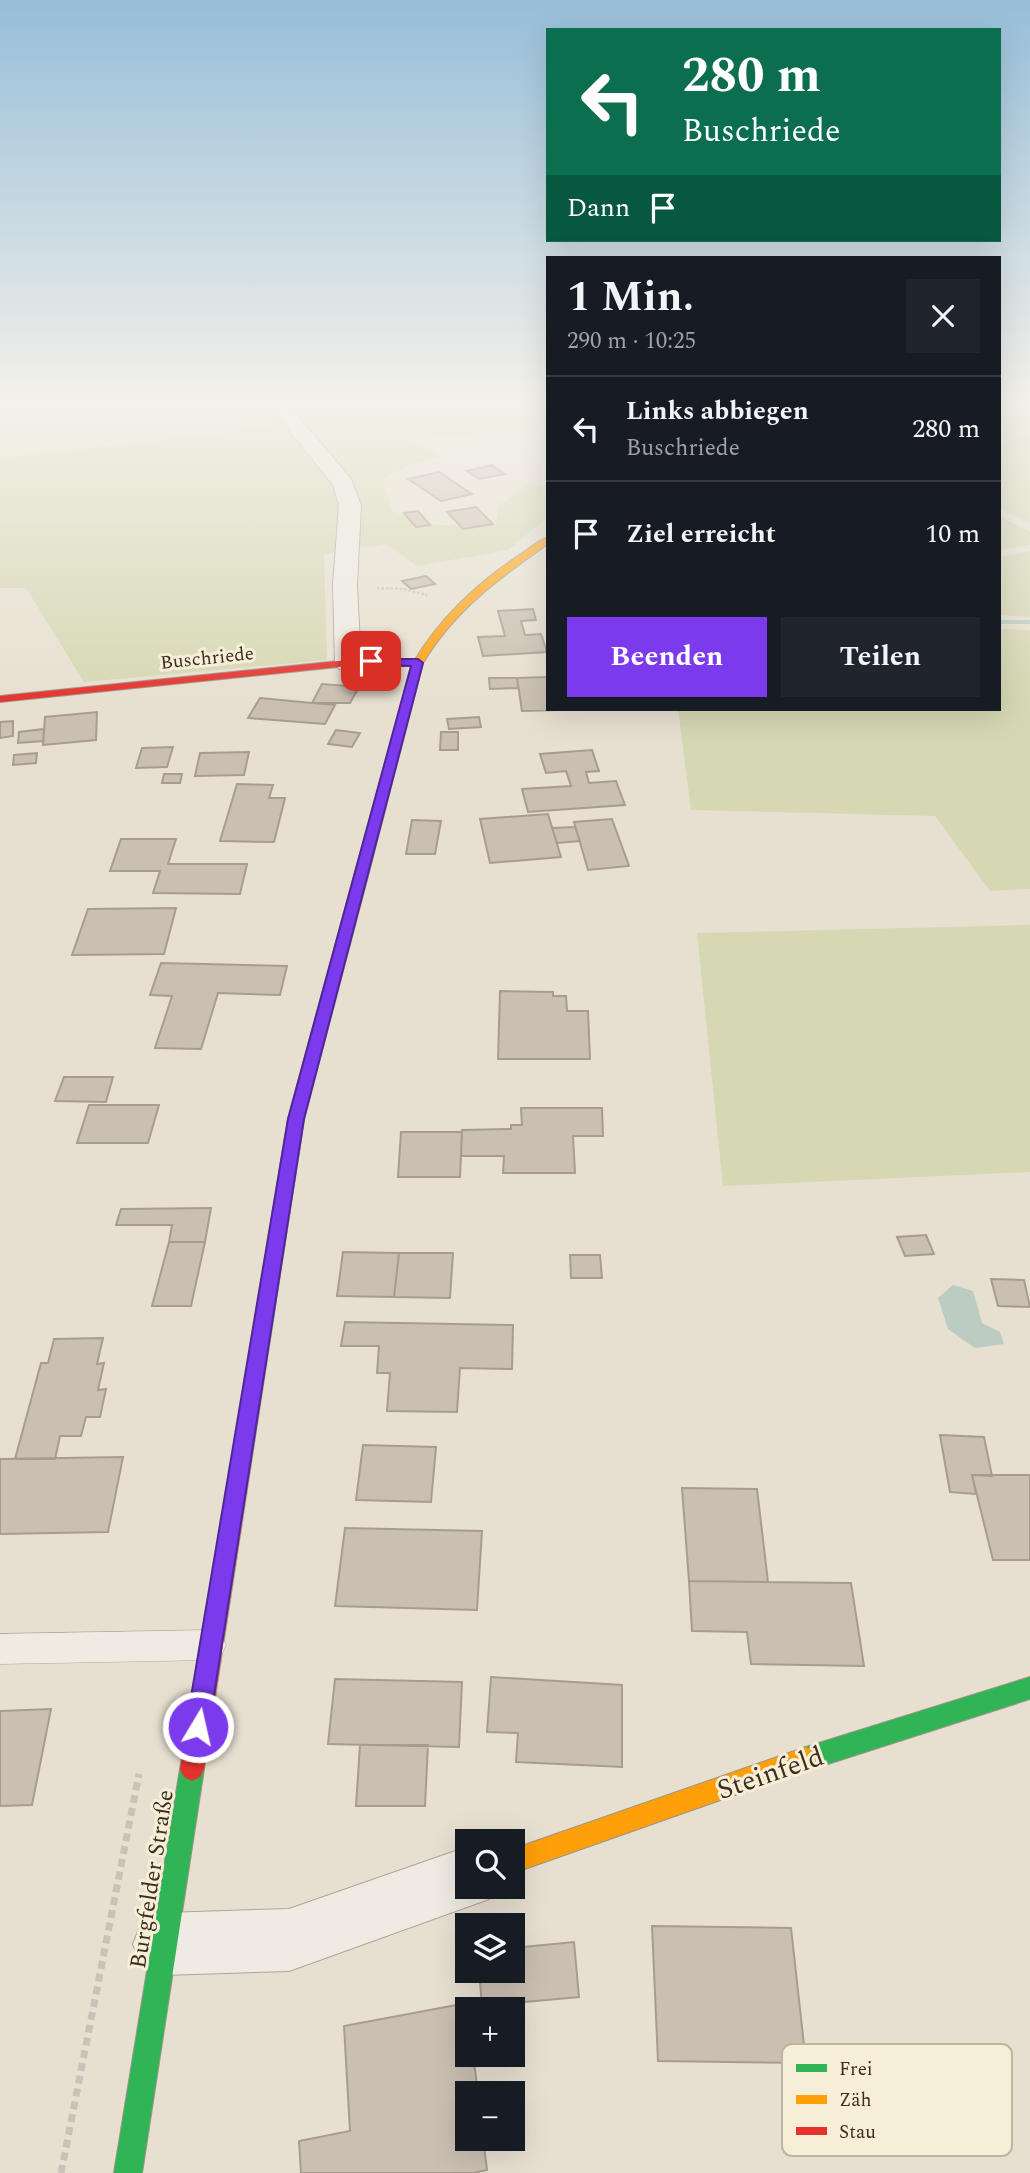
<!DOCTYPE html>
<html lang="de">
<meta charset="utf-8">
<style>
:root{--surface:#171b24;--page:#20242c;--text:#f1f3f6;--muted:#9ea1a6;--line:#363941;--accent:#7c3aed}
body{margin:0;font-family:Spectral,serif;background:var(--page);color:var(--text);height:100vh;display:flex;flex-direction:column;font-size:26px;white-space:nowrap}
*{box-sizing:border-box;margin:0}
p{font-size:23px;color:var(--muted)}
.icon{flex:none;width:38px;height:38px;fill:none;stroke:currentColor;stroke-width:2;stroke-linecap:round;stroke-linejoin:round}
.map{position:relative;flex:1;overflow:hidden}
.side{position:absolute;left:546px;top:256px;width:455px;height:455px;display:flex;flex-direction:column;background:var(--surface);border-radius:0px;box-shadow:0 7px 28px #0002}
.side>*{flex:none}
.guide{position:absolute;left:546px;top:28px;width:455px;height:214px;border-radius:0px;box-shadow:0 7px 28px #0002;background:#0b6e4f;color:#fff;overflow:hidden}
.fabs{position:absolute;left:455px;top:1829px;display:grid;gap:14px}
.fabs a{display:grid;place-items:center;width:70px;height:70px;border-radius:0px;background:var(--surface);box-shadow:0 7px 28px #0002;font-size:35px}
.pin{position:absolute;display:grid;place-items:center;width:60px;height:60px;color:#fff;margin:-30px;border-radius:14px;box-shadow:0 4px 10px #0006}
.me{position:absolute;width:77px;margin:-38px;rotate:9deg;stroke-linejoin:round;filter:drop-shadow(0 0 5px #0008)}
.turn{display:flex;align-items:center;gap:24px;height:147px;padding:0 21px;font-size:32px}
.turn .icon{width:91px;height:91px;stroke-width:2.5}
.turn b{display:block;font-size:49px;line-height:60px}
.then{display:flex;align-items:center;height:66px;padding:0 21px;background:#0003;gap:14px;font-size:26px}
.round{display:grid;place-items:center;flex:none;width:74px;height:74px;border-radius:0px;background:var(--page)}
.overview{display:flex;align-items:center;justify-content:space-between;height:119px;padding:0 21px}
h1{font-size:42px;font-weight:700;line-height:52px}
.button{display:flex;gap:14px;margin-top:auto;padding:14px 21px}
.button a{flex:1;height:80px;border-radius:0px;background:var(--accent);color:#fff;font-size:28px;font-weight:700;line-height:80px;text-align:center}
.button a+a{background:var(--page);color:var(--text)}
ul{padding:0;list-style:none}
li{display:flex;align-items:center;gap:21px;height:105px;padding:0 21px;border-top:2px solid var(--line)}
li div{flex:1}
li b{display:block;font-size:26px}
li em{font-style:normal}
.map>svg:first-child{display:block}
.farmland{fill:#e6dfc2}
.green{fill:#d6d7b3}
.water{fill:#bcccc2}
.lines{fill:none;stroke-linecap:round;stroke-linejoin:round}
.stream{fill:#bcccc2;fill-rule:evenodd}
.building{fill:#cbbfb2;stroke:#a89c90;stroke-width:2}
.lane-casing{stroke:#ada599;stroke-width:1}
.street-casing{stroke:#ada599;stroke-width:2}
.fast-casing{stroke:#9c958a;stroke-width:2}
.slow-casing{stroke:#9c958a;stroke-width:2}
.jam-casing{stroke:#9c958a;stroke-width:2}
.path-far1{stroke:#c8c2b9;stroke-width:2.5;stroke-dasharray:2.5 2;stroke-linecap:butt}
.path{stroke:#c8c2b9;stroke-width:7;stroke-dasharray:8 5;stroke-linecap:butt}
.lane{fill:#efebe3;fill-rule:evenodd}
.street{fill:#efebe3;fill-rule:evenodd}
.fast{fill:#30b455;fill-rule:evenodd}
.slow{fill:#ff9f0a;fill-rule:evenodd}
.jam{fill:#e5322d;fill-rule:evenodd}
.route{fill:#7c3aed;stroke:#51269a;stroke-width:2}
.labels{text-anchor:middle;stroke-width:6;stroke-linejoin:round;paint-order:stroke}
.far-street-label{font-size:19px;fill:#3d2e20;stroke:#f7eed8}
.street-label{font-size:23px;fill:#3d2e20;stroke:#f7eed8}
.near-street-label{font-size:28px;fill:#3d2e20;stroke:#f7eed8}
.key{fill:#f7eed8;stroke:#bfb4a1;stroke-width:2}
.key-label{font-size:19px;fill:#3d2e20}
</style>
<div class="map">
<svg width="1030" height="2173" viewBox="0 0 1030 2173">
<rect width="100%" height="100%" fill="#e7e0d1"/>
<path class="farmland" d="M0,400H254L277,427L0,458Z"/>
<path class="green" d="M254,400H548V429L411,439L440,457L411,464L383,479L392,511L437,525H496L498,506L530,483L548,488V517L508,550L417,566L386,544L324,554L327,660L84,682L26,588H0V458L276,427Z
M999,400L1030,409V430L999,439V412L1011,407L999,403Z
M1030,433V524L999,508V444Z
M999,516L1030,532V545L999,550Z
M1030,551V617L999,615V557Z
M999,629L1030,630V889L990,891L935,816L691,810L678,709H999Z
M1030,925V1172L723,1186L697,933Z"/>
<path class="water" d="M953,1285L973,1291L982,1323L1000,1332L1004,1344L975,1348L948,1329L938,1298Z"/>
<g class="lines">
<path class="stream" d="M999,620H1030V624H999Z"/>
</g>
<path class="building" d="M492,465L504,474L479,479L467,471Z
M439,472L472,494L441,501L408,479Z
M476,507L493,524L463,529L447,512Z
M418,511L430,525L416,527L404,513Z
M426,576L435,584L411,589L402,581Z
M533,609L536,620L521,621L525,635L541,634L547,652L483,656L478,637L505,636L498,611Z
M548,677V709H597L522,711L517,678Z
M489,678H517L518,688L490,689Z
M322,684L359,687L350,703H312Z
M260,698L312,703L335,705L325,724L248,718Z
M97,712L96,740L43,745L45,717Z
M479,717L481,727L449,729L447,719Z
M13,721V736L0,738V722Z
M44,729L43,741L18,743L19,732Z
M336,730L360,733L352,747L328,744Z
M441,732H458V750H440Z
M173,747L167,767L136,768L142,748Z
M592,750L599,771L586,772L589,783L616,781L625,805L528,812L522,789L571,786L566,771L546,773L540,754Z
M249,752L244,775L195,776L200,753Z
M37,753L36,763L13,765L14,755Z
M164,774H182L180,783H162Z
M237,784L273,785L269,798H285L274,842L220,841Z
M548,814L561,857L490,863L480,819Z
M612,819L629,866L588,870L574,822Z
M412,820L441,821L435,854H406Z
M575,827L580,841L557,843L552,828Z
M121,839H176L168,864H247L240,894L153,893L160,871H110Z
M176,908L164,954L72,955L88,909Z
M161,963L287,966L280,995L218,993L201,1049L155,1048L172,996L150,995Z
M500,991L553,992V996H566L567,1011H588L590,1059H498Z
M64,1077H113L106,1102L55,1101Z
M89,1105H159L148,1143H77Z
M521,1108H602L603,1136H573L575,1173H503L504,1156H461L462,1130L511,1129V1125H522Z
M401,1132H462L460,1177H398Z
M211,1208L205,1242H169L172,1225H116L121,1209Z
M926,1235L934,1254L905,1256L897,1237Z
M169,1242H205L191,1306H152Z
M343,1252L399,1253L394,1297L337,1296Z
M399,1253H453L450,1298L394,1297Z
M570,1255H600L602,1278H571Z
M991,1279L1024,1280L1030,1307L998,1306Z
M345,1322L513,1325L512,1369L460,1368L457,1412L387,1411L390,1373H377L379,1346H341Z
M103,1338L97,1364L104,1363L98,1390L106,1389L100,1417H86L81,1436H60L55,1459H15L41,1363H48L54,1339Z
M940,1435L984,1437L992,1476L972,1475L976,1494L950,1492Z
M363,1445L436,1447L431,1502L356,1500Z
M123,1457L108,1532L0,1534V1459Z
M972,1475H1030V1560H993Z
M682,1488L757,1489L768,1582L689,1581Z
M345,1528L482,1531L477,1610L335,1606Z
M689,1581L851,1583L864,1666L751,1664L747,1632L692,1631Z
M491,1677L622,1685V1767L516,1762L518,1733L487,1732Z
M335,1679L462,1682L459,1747L328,1744Z
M51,1709L32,1805L0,1806V1711Z
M360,1745H428L425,1806H356Z
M652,1926L791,1928L806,2063L658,2061Z
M574,1942L579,1997L482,2006L479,1970H513V1948Z
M467,2003V2054H473L478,2093H467V2138H483L487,2170L473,2173H301L299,2141L350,2131L344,2026Z"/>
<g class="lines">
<defs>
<path id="lane" d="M210,1630L221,1634L226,1645L221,1656L210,1660L0,1664V1634Z"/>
<path id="street" d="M265,400H284L351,479L361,505L357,585L361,663L357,669L348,671L339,669L335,663L333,585L339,505L333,485Z
M467,1847V1886H494L489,1899L289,1971L164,1975L142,1966L133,1944L142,1922L164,1913L289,1909Z"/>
<path id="fast" d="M362,868L369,872L304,1119L267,1359L265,1364L258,1367L251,1364L249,1359L288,1119L355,872Z
M1030,1677V1699L806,1771L798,1767L794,1759L798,1751L806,1747Z
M192,1757L200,1761L204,1769L142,2173H114L180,1769L184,1761Z"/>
<path id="slow" d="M548,537V544C499,578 454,611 423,663L369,872L362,876L357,875L355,872L413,663C439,619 473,587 515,558C526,551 536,542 548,537Z
M806,1747L814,1751L818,1759L814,1767L513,1873V1849Z"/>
<path id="jam" d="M348,660H418L423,663L418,666H348L0,702V696Z
M258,1351L265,1354L267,1359L204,1769L200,1777L192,1781L184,1777L180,1769L249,1359L251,1354Z"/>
</defs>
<use href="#lane" class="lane-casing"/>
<use href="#street" class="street-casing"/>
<use href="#fast" class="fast-casing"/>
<use href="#slow" class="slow-casing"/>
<use href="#jam" class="jam-casing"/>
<path class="path-far1" d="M377,588L404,589L427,595"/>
<path class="path" d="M61,2173L139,1774"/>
<use href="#lane" class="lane"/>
<use href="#street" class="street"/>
<use href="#fast" class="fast"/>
<use href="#slow" class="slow"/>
<use href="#jam" class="jam"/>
</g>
<linearGradient id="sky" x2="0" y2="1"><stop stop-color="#96bed9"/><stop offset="0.57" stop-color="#f4f1ea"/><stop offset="1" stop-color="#f4f1ea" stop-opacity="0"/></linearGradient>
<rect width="1030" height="704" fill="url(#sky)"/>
<path class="route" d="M367,659H418L423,663L304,1119L209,1727L206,1735L198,1738L189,1735L186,1727L288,1119L411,666L371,665L367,664Z"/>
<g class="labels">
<g class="far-street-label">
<text transform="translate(207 657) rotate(-6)" y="7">Buschriede</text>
</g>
<g class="street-label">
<text transform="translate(151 1879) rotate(-81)" y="8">Burgfelder Straße</text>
</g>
<g class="near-street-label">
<text transform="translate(770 1772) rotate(-19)" y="10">Steinfeld</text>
</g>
</g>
<rect x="782" y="2044" width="230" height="112" rx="10" class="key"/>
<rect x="796" y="2064" width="31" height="8" fill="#30b455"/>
<rect x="796" y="2095" width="31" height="9" fill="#ff9f0a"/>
<rect x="796" y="2127" width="31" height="8" fill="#e5322d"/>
<g class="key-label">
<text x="839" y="2075">Frei</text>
<text x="839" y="2106">Zäh</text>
<text x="839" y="2138">Stau</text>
</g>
</svg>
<div class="fabs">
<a><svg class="icon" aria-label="search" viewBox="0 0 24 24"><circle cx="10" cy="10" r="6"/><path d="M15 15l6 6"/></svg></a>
<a><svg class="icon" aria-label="layers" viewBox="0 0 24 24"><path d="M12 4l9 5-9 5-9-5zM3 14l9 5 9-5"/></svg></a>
<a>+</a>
<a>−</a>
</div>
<div class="pin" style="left:371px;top:661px;background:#d93025"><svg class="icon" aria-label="arrive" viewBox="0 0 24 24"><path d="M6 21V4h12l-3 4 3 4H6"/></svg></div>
<svg class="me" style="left:198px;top:1727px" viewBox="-20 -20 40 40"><circle r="17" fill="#7c3aed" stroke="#fff" stroke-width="3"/><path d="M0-11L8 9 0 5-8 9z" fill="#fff"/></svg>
<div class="guide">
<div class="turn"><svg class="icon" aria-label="left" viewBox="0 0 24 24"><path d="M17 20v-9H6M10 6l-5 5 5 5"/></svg><div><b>280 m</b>Buschriede</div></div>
<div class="then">Dann<svg class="icon" aria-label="arrive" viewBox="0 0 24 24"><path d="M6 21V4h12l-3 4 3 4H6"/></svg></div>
</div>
<section class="side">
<div class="overview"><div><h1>1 Min.</h1><p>290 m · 10:25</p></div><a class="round"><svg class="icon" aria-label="close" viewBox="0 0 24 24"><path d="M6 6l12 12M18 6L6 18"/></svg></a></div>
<ul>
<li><svg class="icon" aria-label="left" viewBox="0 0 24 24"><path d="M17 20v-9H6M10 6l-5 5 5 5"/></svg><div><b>Links abbiegen</b><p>Buschriede</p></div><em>280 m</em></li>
<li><svg class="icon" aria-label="arrive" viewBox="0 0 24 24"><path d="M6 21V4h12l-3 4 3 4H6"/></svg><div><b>Ziel erreicht</b></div><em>10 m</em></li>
</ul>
<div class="button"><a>Beenden</a><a>Teilen</a></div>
</section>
</div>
